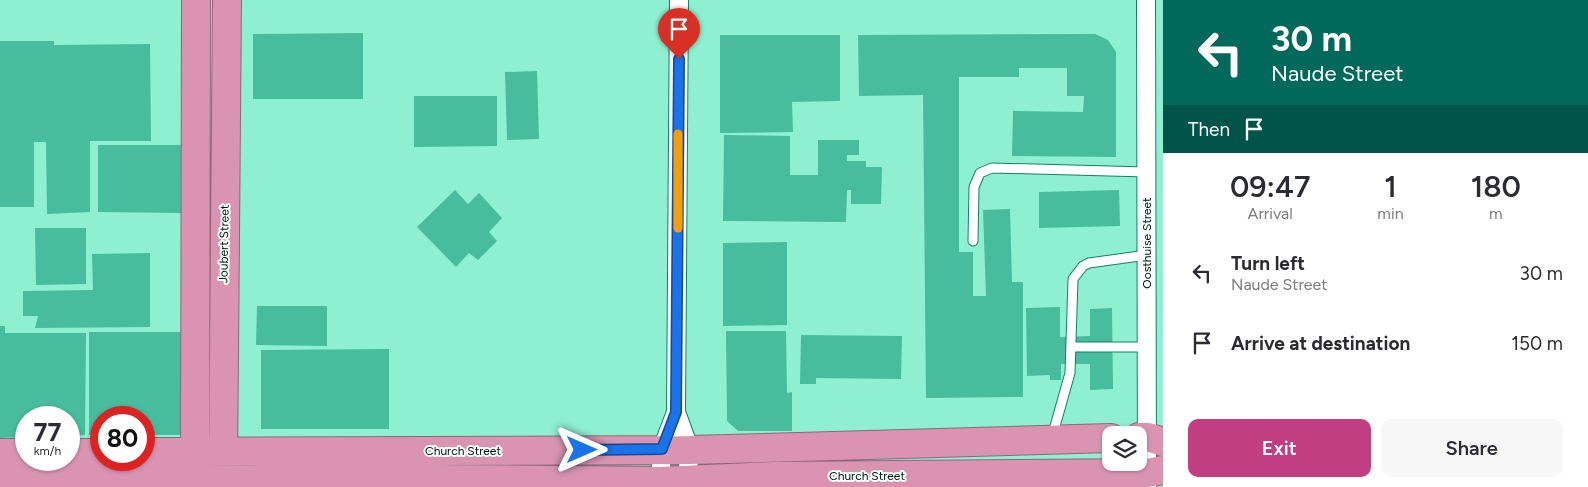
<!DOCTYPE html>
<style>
:root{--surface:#fff;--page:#f7f7f7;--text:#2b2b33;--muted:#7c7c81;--accent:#c23e83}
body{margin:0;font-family:Figtree,sans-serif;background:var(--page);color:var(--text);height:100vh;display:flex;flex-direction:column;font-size:19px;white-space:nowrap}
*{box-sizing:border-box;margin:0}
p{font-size:16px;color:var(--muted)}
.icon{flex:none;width:28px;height:28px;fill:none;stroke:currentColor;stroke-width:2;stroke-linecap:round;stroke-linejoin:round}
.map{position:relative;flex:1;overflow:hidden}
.drawer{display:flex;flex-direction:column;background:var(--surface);width:425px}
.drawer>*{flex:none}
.hud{background:#00695c;color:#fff;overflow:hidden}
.tools{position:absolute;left:1102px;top:426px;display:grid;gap:10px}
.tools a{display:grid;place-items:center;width:45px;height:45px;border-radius:10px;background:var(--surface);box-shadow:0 1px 4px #0004;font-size:25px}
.speed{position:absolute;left:15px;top:406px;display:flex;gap:10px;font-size:25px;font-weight:700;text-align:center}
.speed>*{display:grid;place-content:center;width:65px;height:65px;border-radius:50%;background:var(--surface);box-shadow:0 1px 4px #0004;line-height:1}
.speed small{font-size:12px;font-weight:400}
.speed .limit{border:8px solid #d22;background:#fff;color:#111}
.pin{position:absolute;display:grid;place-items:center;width:42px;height:42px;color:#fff;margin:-51px -21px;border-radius:50% 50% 50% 0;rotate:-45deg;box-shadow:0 0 5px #0007}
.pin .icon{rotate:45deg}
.me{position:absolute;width:55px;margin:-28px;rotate:90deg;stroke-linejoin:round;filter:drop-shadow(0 0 4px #0008)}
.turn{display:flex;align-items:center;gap:18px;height:105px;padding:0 25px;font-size:22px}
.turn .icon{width:65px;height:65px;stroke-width:2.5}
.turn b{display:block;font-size:35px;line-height:42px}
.then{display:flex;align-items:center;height:48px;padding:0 25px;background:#0003;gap:10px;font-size:19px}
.eta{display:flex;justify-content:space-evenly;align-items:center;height:85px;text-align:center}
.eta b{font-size:30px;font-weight:600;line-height:35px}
.cta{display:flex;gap:10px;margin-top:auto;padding:10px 25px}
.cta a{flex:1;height:58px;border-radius:10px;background:var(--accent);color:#fff;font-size:20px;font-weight:600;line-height:58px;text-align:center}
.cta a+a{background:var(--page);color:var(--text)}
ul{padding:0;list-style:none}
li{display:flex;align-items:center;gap:15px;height:70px;padding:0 25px}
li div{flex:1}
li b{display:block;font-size:19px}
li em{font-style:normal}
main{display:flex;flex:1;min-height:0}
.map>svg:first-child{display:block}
.building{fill:#47bd9d}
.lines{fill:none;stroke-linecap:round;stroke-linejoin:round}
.lane-casing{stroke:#0c8268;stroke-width:11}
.street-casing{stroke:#0c8268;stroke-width:20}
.highway-casing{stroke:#8e6778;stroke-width:30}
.lane{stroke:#fff;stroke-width:9}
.street{stroke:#fff;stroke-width:18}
.highway{stroke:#da94b2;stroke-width:28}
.route-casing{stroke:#114b97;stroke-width:12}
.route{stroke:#1a73e8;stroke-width:9}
.slow{stroke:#f59e0b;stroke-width:9}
.labels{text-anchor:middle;stroke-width:4;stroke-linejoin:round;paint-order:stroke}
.street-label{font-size:12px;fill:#01130d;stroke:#f4fdf9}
</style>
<main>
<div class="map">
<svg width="1163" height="487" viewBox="0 0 1163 487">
<rect width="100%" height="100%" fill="#8ef0d1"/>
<path class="building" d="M363,33V99H253V34Z
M1095,34L1108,40L1116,52V157L1012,156L1013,111L1083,112L1084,96H1067V68H1019V77H959V252H973V296H986L983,210L1010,209L1012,282H1023V397L926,398L923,95L859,96L858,35Z
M720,35H840V101L792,102L793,132L720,133Z
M0,41H54V45L150,44L151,141H90V212L47,214L46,142H34V207H0Z
M537,71L539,139L507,140L505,72Z
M414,96H497V146L414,147Z
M724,135L790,136V175H818V140H859V155H847V161H866V167H882L881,204H851V190H847L846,222L723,221Z
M98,145H185L184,213L98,212Z
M455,190L468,204L479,193L502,218L489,232L497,241L478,260L469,253L456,267L417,227Z
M1119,190L1120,226L1039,228V192Z
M35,228H86V284L36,285Z
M787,242V325L723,326V243Z
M150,253V327L35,328L38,316H23V291L93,290L92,254Z
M257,306H327V346L256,345Z
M1060,307V337L1090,336V309L1112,308L1113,389L1090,390V364H1061V380H1050V375L1027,376L1026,308Z
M0,326H5V333H86L85,435L69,436V418H26V437L0,438Z
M726,331H786L787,393L792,392V431H738L727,421Z
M89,332H184V435H144V418H101V435H89Z
M801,335L902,336L901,379L816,378V384H800Z
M389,349V429H261V350Z"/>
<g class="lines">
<defs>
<path id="lane" d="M973,241L974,187L980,173L992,168L1147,172
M1071,347H1147
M1052,437L1070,373L1073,279L1083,266L1089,263L1147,255"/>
<path id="street" d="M679,0L676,412L690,450L686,487
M1146,0L1147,487
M660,487L662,449L676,412"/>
<path id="highway" d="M1139,437H1148L1163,442
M144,452L690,450L1111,438
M0,453H26
M69,453H101
M223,470L227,0
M195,471L196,0
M0,481L223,477L660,481L776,476L1147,473L1163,470"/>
</defs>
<use href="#lane" class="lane-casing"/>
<use href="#street" class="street-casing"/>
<use href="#highway" class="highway-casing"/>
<use href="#lane" class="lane"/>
<use href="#street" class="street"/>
<use href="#highway" class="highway"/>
</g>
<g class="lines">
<defs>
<path id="route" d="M582,450L662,449L676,412L679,59"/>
</defs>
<use href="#route" class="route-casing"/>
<use href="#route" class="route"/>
<path class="slow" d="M678,228V134"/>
</g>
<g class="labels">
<g class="street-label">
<text transform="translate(1147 243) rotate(-90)" y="4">Oosthuise Street</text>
<text transform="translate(224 244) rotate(-89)" y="4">Joubert Street</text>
<text x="463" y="455">Church Street</text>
<text x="867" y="480">Church Street</text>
</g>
</g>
</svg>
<div class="tools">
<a><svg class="icon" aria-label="layers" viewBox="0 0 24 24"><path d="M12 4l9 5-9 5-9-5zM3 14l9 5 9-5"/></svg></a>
</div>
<div class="speed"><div>77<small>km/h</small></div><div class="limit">80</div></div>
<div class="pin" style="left:679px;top:59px;background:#d93025"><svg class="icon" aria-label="arrive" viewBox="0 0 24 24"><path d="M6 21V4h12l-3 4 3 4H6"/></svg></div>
<svg class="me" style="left:582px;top:450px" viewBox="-20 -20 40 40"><path d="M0-17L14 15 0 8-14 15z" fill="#1a73e8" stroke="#fff" stroke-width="4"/></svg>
</div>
<section class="drawer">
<div class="hud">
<div class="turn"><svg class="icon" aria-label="left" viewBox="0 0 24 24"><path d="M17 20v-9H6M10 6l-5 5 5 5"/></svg><div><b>30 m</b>Naude Street</div></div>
<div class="then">Then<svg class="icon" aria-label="arrive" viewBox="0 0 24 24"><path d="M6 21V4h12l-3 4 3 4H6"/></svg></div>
</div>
<div class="eta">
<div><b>09:47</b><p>Arrival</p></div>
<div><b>1</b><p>min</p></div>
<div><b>180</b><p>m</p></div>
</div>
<ul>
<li><svg class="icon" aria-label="left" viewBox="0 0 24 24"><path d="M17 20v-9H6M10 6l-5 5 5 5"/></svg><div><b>Turn left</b><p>Naude Street</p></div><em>30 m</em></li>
<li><svg class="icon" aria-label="arrive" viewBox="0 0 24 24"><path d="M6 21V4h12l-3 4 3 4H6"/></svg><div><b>Arrive at destination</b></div><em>150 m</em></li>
</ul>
<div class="cta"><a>Exit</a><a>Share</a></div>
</section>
</main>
